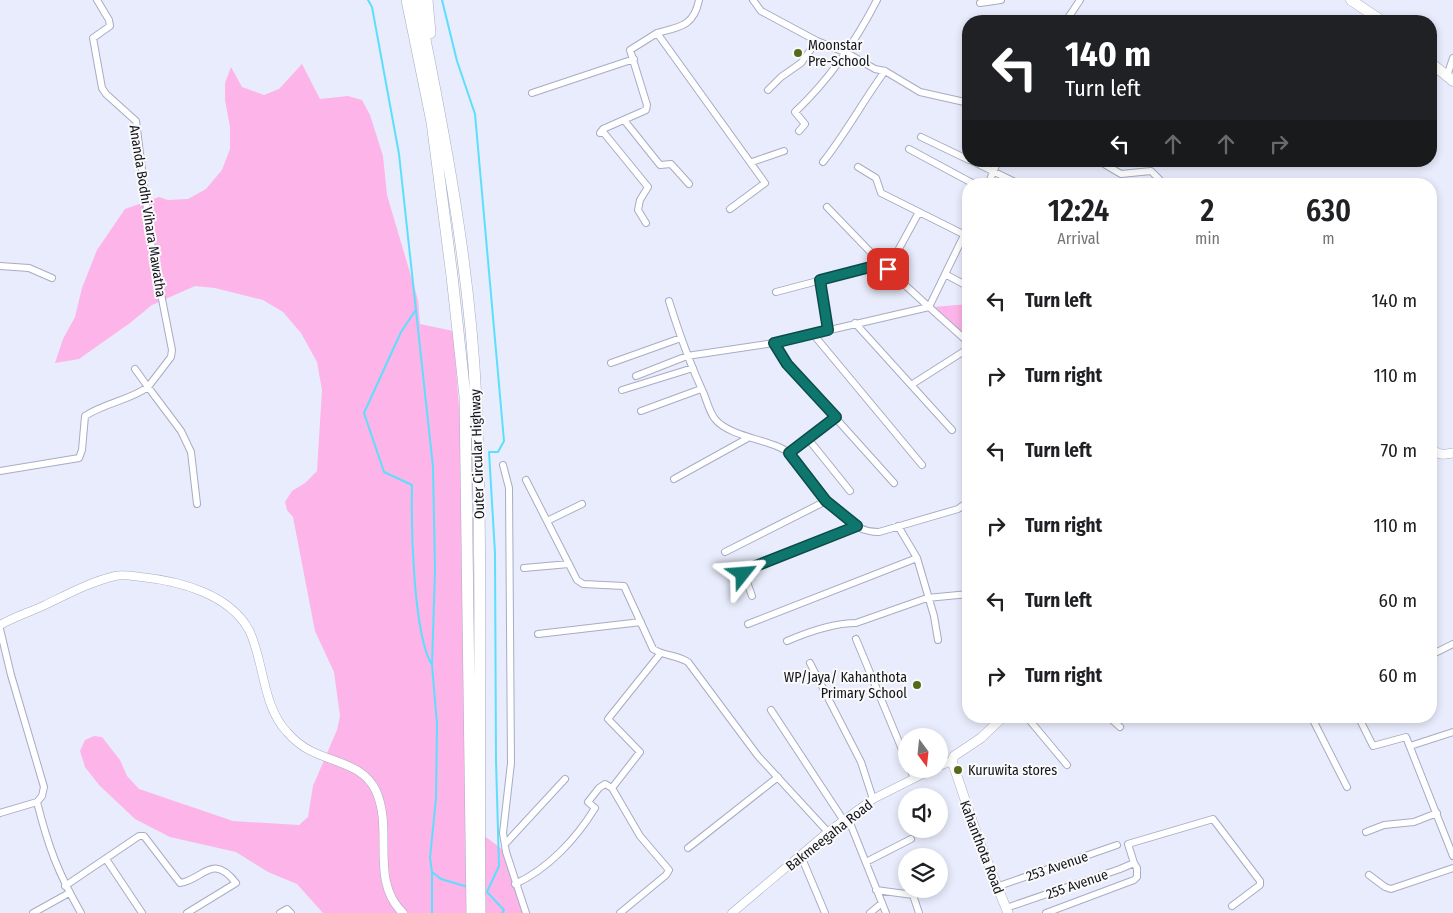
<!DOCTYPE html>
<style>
:root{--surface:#fff;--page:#f2f2f2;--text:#202124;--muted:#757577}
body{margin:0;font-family:"Fira Sans Condensed",sans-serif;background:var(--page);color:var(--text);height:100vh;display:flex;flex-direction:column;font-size:19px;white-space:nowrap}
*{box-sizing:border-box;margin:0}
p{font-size:16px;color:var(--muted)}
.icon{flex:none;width:28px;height:28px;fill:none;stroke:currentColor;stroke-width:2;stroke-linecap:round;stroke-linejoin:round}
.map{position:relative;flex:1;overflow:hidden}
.details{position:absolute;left:962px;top:178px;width:475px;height:545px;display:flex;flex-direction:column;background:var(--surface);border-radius:20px;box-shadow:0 2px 8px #0003}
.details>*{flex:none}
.top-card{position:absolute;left:962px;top:15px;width:475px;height:152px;border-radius:20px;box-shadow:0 2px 8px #0003;background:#202124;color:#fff;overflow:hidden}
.needle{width:32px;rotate:165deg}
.buttons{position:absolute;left:898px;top:728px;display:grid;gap:10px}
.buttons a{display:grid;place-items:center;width:50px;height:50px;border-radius:50%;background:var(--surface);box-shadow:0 2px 8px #0003;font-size:25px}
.pin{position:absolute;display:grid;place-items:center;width:42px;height:42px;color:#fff;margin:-21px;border-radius:10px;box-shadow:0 2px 8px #0006}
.me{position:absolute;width:55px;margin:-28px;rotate:62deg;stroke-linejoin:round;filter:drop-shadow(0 0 4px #0008)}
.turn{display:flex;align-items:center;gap:18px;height:105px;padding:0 20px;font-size:22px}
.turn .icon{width:65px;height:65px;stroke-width:2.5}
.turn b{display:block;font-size:35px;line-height:42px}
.lanes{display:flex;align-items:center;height:48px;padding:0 20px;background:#0003;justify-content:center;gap:25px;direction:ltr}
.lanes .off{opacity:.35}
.eta{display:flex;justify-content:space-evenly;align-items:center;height:85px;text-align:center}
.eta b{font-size:30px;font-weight:600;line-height:35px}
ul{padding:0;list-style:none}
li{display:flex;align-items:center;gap:15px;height:75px;padding:0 20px}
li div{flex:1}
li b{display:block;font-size:19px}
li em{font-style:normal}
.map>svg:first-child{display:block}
.green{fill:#fdb4e8}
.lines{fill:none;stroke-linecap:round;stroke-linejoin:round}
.stream{stroke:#5bdffd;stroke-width:2}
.minor-casing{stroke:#a7acc4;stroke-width:8}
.tertiary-casing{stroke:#a7acc4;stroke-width:9}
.secondary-casing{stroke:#a7acc4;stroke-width:10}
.primary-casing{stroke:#a7acc4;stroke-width:11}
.motorway-casing{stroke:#a7acc4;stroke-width:12}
.minor{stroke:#fff;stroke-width:6}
.tertiary{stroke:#fff;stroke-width:8}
.secondary{stroke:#fff;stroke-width:9}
.primary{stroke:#fff;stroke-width:10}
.motorway{stroke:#fff;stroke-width:11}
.route-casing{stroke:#0a4d48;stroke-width:12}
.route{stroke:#0f766e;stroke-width:9}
.poi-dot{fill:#546a1a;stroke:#fafafa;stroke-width:2}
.labels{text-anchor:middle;stroke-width:4;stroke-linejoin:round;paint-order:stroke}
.poi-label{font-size:14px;fill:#12131c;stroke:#fafafa;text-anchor:start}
.street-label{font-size:14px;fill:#12131c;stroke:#fafafa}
</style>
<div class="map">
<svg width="1453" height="913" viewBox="0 0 1453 913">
<rect width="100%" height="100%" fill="#e9ecfc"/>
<path class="green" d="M302,64L320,99L348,96L362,100L370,115L383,156L387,195L418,300L420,324L453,331L460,420L467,823L506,852L526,913H323L297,884L268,872L236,852L170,837L135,819L99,785L85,767L80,751L85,740L94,736L102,737L120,760L127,776L139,789L233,821L299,825L308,817L313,786L337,730L340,716L334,672L315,631L293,517L287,510L285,502L292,491L305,483L317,471L322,390L317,362L301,333L283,312L263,300L215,288L195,286L152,305L130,323L79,359L55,363L63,339L75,317L82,288L97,250L125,209L159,197L168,200L188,199L206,189L222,170L230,149V127L225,100V83L231,67L242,87L264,95L279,89Z
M969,304V340L933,307Z"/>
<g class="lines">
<path class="stream" d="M368,0L372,7L399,154L433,467L435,570L432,665L437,724L436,798L430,858L432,872L441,879L468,887
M442,0L457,61L475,114L504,441L498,452H489L495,553L496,761L499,866L487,892L504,910L502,913
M415,311L401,332L364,413L384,472L412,485C411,525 413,634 432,665
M432,913V872"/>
<defs>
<path id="minor" d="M97,0L109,20L110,26L93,38L102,88L106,94L136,121L151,243L172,350L171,357L148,387L135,369
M699,0C694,26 680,27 657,33L765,183L730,209
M753,0L761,11L817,41L847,53L875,69L885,71L920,92L969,103
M980,3L1001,0
M1066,21L1080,0
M1447,76L1453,58
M768,90L781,77L801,63L817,41
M532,93L634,59
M624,120L660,165L671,164L689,184
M799,131L805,124L795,112C830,79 855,43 877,0
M921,137L969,160
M909,149L974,184
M972,161L1019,184
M1099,161L1121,174L1151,171L1164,184
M752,162L784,151
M823,162C846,133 863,101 885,71
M858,167L876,178L881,193L969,237
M988,184L998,161
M646,223L638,210L640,200L648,187L604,133H600L603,129L646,110L647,105L630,50L657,33
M969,225L929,307L969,343
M0,266L29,268L52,278
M888,269L919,212
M945,274L969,287
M820,280L828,330
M776,292L882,264
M669,301C679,333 690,364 704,394C707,402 710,413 715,419C730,438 776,440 790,454C814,478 839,533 879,532L958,509L969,501
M855,323L952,430
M813,334L922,465
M774,343L787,364L894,483
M611,363L681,338
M636,376L687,356L774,343L929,307L882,264L827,207
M911,385L969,348
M622,390L693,368
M641,411L701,389
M836,417L809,440L850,491
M789,453L809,440
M503,465L509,488L511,763L503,833L506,852L526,913
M0,471L79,458L82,450L85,416C105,403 130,400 148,387L181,431L191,452L197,504
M674,479L748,438
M526,480L577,580L583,584L624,586L653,649C664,656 677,655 688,662L758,756L828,832
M547,521L582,504
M898,526L917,558L934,616L938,640
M725,552L826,501
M524,568L569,564
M752,596L743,571L857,526
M748,624L917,558
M0,629L11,675L44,787L42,796L37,802C48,846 58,873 81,913
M538,634L641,622
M856,639L906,759
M787,641C808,632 832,623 856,623L927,598L969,594
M1431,655L1453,644
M810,663L861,762L873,799
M771,710L844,821
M1026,716L1067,765
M1108,716L1120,727
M1311,716L1347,787
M1358,716L1373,746L1406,737L1453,856
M1410,746L1453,732
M910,769L914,778
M612,788L640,752L608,719L660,654
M0,813L37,802
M848,818L886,913
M1366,832L1384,825L1414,822L1437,813
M505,844L565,779
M688,848L778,777
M801,856L825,913
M106,859L142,913
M866,862L911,839
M1369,875L1385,887L1391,889L1453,868
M515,884C548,869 576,839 595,808L588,802L599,788L605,784L612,788L640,836L669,870L666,875L620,913
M65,886L139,836H144L180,883C203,880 212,852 236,883L187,913
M996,887L1117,845
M876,890L913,895L919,913
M1006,908L1120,869L1134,863L1128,844L1213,819L1260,881V885L1232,906
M33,913L69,893
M280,913L287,909L291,913
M870,913L882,903
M1046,913L1134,880L1137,877V868L1134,863"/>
<path id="tertiary" d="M0,625C14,617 30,612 45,605C68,594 90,582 115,576C123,574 133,576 141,577C180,581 229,594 249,630C264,660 262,706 287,732C293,739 303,747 311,751C335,763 364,765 376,791C394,831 369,880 403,913
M939,766L952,761
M732,913L828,832L873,799L933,769"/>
<path id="secondary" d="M1431,449C1438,455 1444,455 1453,453
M1004,716L981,738L954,756L952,761L979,841L1008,913"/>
<path id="primary" d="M1351,0L1382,21
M1431,63L1453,81"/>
<path id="motorway" d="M407,0L432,122L452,276L465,396L472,913
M417,0C444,132 470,266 476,401C483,572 478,742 480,913
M427,0L430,33"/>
</defs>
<use href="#minor" class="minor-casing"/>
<use href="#tertiary" class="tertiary-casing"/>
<use href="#secondary" class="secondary-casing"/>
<use href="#primary" class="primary-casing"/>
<use href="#motorway" class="motorway-casing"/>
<use href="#minor" class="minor"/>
<use href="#tertiary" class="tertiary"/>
<use href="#secondary" class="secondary"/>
<use href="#primary" class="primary"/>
<use href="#motorway" class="motorway"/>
</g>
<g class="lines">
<defs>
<path id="route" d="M743,574V571L857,526L826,501L789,453L836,417L787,364L774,343L828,330L820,280L882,264L888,269"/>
</defs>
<use href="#route" class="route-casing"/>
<use href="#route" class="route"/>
</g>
<g class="poi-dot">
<circle cx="798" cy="53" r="5"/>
<circle cx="917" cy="685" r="5"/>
<circle cx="958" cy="770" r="5"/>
</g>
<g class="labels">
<g class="poi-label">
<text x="808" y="50">Moonstar<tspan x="808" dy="16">Pre-School</tspan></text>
<text x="907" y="682" text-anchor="end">WP/Jaya/ Kahanthota<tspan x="907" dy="16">Primary School</tspan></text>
<text x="968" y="775">Kuruwita stores</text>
</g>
<g class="street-label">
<text transform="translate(148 211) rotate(81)" y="5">Ananda Bodhi Vihara Mawatha</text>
<text transform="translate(477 454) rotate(-92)" y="5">Outer Circular Highway</text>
<text transform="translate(829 835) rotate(-38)" y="5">Bakmeegaha Road</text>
<text transform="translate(982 847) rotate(69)" y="5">Kahanthota Road</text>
<text transform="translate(1057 866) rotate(-19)" y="5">253 Avenue</text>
<text transform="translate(1077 884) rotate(-19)" y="5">255 Avenue</text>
</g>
</g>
</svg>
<div class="buttons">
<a><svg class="needle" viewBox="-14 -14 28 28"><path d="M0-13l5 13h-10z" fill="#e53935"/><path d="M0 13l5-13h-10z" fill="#757577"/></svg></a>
<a><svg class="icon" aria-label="sound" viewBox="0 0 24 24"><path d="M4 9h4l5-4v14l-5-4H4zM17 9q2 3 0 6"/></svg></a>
<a><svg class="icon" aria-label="layers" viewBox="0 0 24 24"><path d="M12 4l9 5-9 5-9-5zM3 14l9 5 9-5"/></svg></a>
</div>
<div class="pin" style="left:888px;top:269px;background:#d93025"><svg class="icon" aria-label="arrive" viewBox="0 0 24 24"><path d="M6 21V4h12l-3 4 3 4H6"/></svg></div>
<svg class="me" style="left:743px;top:574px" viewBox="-20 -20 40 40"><path d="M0-17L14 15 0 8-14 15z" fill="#0f766e" stroke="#fff" stroke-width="4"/></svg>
<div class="top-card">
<div class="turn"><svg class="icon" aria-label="left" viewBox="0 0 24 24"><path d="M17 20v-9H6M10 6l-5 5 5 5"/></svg><div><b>140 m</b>Turn left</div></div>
<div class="lanes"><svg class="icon" aria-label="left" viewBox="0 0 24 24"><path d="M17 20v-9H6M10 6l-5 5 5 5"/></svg><svg class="icon off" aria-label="ahead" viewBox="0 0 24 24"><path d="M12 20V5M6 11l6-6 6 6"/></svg><svg class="icon off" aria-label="ahead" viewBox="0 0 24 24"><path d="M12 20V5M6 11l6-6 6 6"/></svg><svg class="icon off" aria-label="right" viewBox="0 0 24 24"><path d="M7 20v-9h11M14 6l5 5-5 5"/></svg></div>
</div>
<section class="details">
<div class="eta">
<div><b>12:24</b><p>Arrival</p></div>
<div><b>2</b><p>min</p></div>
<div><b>630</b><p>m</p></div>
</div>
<ul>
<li><svg class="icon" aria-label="left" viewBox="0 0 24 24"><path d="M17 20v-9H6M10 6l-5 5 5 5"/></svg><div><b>Turn left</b></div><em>140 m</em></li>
<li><svg class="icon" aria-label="right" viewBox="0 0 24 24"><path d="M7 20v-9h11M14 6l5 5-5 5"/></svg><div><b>Turn right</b></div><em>110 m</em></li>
<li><svg class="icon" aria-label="left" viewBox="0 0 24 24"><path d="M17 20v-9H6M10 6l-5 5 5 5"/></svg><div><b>Turn left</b></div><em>70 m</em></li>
<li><svg class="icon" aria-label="right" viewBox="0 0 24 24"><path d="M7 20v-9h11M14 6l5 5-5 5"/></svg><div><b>Turn right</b></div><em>110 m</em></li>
<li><svg class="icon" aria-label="left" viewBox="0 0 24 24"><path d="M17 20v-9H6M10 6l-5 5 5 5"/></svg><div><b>Turn left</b></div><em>60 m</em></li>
<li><svg class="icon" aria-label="right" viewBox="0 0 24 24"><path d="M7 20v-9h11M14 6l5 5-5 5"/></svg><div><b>Turn right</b></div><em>60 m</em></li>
</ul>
</section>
</div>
